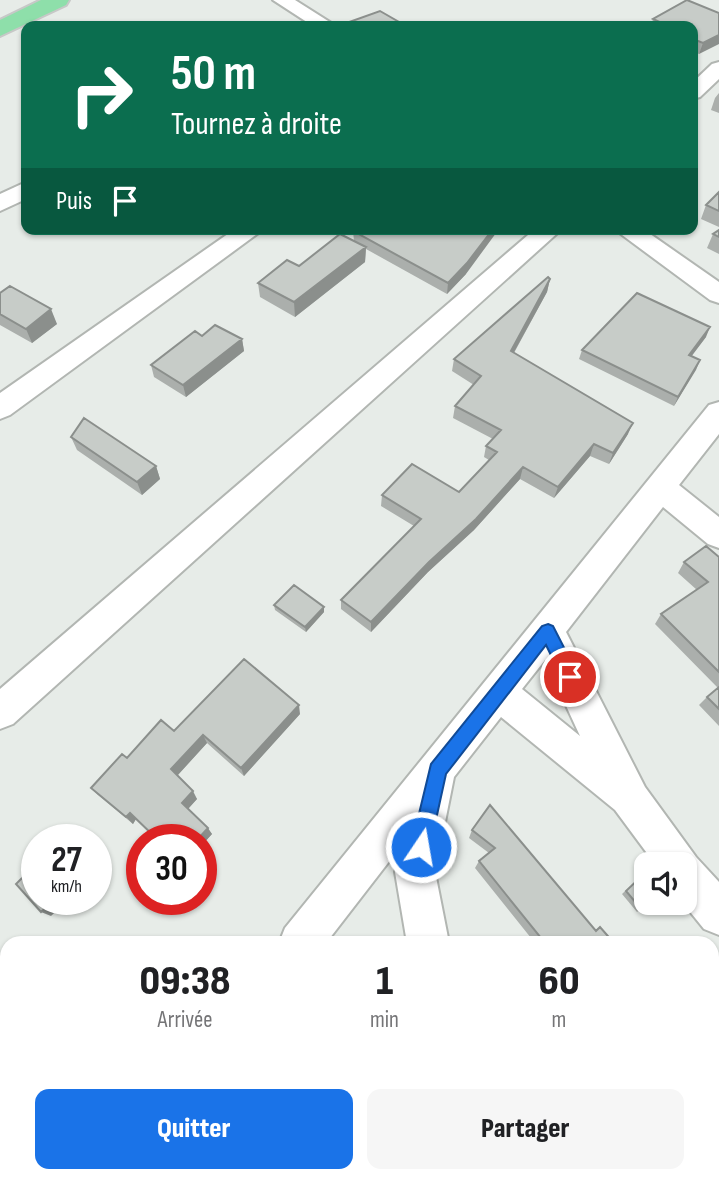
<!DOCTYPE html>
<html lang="fr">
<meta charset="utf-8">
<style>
:root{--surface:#fff;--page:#f6f6f6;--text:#202124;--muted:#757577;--accent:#1a73e8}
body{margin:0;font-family:"Sofia Sans Condensed",sans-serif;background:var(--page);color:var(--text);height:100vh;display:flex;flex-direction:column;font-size:26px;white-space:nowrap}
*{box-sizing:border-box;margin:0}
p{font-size:23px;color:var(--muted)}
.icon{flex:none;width:38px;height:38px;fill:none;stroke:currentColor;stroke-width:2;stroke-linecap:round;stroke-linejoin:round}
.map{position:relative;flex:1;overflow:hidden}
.drawer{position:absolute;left:0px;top:936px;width:719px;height:247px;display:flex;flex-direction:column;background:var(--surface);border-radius:21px 21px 0 0;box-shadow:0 2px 5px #0004}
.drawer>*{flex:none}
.guide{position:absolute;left:21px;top:21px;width:677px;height:214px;border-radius:14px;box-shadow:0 2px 5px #0004;background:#0b6e4f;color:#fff;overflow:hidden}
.tools{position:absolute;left:634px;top:852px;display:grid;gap:14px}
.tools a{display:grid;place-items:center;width:63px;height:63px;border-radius:14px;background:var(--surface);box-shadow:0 2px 5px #0004;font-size:35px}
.speed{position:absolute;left:21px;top:824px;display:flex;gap:14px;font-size:35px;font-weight:700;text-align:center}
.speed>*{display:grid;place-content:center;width:91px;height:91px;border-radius:50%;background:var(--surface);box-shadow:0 2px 5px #0004;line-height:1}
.speed small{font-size:18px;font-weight:400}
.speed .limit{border:10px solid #d22;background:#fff;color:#111}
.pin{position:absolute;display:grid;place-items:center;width:60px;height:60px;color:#fff;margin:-30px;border:4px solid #fff;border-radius:50%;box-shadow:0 2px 7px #0007}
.me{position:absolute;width:77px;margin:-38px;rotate:12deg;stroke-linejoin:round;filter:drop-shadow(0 0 5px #0008)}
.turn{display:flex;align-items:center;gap:24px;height:147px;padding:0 35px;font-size:32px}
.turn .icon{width:91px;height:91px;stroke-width:2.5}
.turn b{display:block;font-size:49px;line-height:60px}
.then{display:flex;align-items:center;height:66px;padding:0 35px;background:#0003;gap:14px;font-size:26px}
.eta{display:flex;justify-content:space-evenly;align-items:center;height:119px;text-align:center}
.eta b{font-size:42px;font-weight:800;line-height:49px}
.primary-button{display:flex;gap:14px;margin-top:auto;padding:14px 35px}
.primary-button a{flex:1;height:80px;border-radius:14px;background:var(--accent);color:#fff;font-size:28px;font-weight:800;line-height:80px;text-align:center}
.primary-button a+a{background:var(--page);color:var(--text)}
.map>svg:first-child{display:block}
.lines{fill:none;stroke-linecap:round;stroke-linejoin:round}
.minor-casing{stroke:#b2b6b2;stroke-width:4}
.major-casing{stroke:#c7c8c7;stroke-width:4}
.minor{fill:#fff;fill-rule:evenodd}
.major{fill:#8edfaa;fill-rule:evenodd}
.wall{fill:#abafac}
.shaded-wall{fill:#8b8f8c}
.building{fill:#c7ccc8;stroke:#8b8f8c;stroke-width:2}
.route{fill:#1a73e8;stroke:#114b97;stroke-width:2}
</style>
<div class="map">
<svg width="719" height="1182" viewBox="0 0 719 1182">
<rect width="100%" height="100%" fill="#e7ece8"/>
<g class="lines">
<defs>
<path id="minor" d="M273,0H295L336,26H313Z
M719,62V79L700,97L693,99V82L712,64Z
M26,182V199L0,211V194Z
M235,229H264L10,415L0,419V393Z
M535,229H562L13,724L0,729V689Z
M614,229H643L719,282V303L710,300Z
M719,402V434L679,485L719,517V548L708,544L663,507L566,632L645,787L696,857L719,882V935L704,929L683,903L684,864H655L615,810L501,717L454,777L435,872L449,943H407L395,872L401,846L326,943H279L285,928L709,405ZM545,660L580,736L522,689Z
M90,1176H140L137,1182H88Z
M495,1176H545L547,1182H498Z"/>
<path id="major" d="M41,0H69L66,5L0,36V20Z"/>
</defs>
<use href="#minor" class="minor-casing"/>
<use href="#major" class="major-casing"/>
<use href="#minor" class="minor"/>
<use href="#major" class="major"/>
</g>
<path class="wall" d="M719,13L699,54L693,51V26H651L653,19Z
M719,93V113L711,110L715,98Z
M719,192V227L701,219L706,205Z
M719,230V254L707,248L713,234Z
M353,231L466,274L447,294L366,249L365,262L295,317L260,297L258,283L299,266L354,241Z
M550,279L547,292L514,353L628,434L609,464L590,456L554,498L520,479L474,530L428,572L371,632L341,609V600L414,526L381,506L382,495L459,492L489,460L484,457L486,446L493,439L453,418L455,406L474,385L452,371L454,359Z
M0,293L57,324L32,343L0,325Z
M202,336L242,339L244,351L186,397L154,377L151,365Z
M706,337L691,356L700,360L674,406L579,359L582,350Z
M71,437L156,466L160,479L142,495L77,450Z
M719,557V726L699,705L707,697L718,688L655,624L661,614L697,590L678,573L684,562Z
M274,605L324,607V612L306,632L275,610Z
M300,714L244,776L207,743L177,776L197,799L188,809L212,834L201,846V840H158L136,819L133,824L98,795L91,788L127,758L174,731Z
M490,805L595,930L600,927L614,943H535L475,868L479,861L489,853L469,838L472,830Z
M646,871V903L641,909L637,912L622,894Z
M712,1047L719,1055V1173L712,1165Z"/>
<path class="shaded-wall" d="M719,35V44L699,54L703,43Z
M493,229H499L466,274L447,294L448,283Z
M366,247L365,262L295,317L294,302Z
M550,279L547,292L508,363L511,351Z
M51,309L57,324L32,343L26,329Z
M710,327L706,337L685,365L689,355Z
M242,339L244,351L186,397L183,385Z
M700,360L696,370L674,406L678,397Z
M633,423L628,434L609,464L613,453Z
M594,444L590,456L554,498L558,487Z
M156,466L160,479L142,495L137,482Z
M523,467L520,479L474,530L428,572L371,632V622Z
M324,607V612L306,632L305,627Z
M299,705L300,714L244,776L241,768Z
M203,735L207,743L176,777L171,769Z
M193,791L197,799L187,810L182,803Z
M130,813L136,819L133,824L126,817Z
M208,828L212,834L201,846V840H197Z
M54,900H68L51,916L41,912Z"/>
<path class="building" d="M687,0L719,13V35L703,43L693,39V26H668L653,19Z
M380,11L406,26H338Z
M719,192V211L706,205Z
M356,229H493L467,263L448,283L353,231Z
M719,230V237L713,234Z
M340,234L366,247L294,302L258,283L287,260L299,266Z
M548,277L550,279L511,351L633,423L613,453L594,444L558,487L523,467L476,519L429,562L371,622L341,600L421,519L382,495L412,464L459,492L497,452L486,446L501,430L455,406L481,376L454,359Z
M10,286L51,309L26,329L0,314V293Z
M637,293L710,327L689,355L700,360L678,397L582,350Z
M215,325L242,339L183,385L151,365L195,331L202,336Z
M84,418L156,466L137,482L71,437Z
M706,546L719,557V672L661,614L708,582L684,562Z
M294,585L324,607L305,627L274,605Z
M244,659L299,705L241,768L203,735L171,769L193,791L182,803L208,828L197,840H158L130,813L126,817L91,788L122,754L127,758L161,720L174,731Z
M719,687V709L707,697Z
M490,805L596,931L600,927L614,943H545L479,861L495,848L472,830Z
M37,863V900H54L41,912L16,884Z
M646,872V903H649L641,909L626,891Z
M712,1047L719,1055V1159L712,1151Z"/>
<path class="route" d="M548,624L553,626L576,671L579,677L576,682L570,684L564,682L546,645L446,774L430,847L427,853L421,856L414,853L411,847L431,764L542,626Z"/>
</svg>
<div class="tools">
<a><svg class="icon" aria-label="sound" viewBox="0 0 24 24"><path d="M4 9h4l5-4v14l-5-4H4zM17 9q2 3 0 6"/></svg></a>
</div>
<div class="speed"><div>27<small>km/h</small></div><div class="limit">30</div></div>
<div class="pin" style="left:570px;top:677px;background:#d93025"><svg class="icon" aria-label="arrive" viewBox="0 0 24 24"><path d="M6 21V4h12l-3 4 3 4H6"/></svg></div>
<svg class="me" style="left:421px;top:847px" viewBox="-20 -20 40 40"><circle r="17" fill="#1a73e8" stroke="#fff" stroke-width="3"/><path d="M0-11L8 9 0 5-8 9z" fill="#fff"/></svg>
<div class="guide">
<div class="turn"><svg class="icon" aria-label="right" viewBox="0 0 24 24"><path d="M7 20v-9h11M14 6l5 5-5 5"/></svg><div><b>50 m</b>Tournez à droite</div></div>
<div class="then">Puis<svg class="icon" aria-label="arrive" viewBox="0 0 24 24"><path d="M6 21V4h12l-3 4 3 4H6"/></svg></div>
</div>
<section class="drawer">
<div class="eta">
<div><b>09:38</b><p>Arrivée</p></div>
<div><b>1</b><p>min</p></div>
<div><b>60</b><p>m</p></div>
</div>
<div class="primary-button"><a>Quitter</a><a>Partager</a></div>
</section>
</div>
